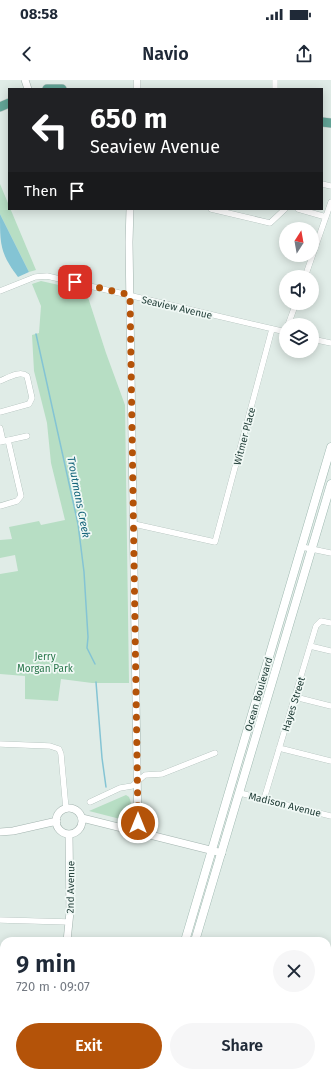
<!DOCTYPE html>
<meta charset="utf-8">
<style>
:root{--surface:#fff;--page:#f6f6f7;--text:#1f2937;--muted:#747a83;--accent:#b45309}
body{margin:0;font-family:"Fira Sans",sans-serif;background:var(--page);color:var(--text);height:100vh;display:flex;flex-direction:column;font-size:15px;white-space:nowrap}
*{box-sizing:border-box;margin:0}
p{font-size:13px;color:var(--muted)}
.icon{flex:none;width:22px;height:22px;fill:none;stroke:currentColor;stroke-width:2;stroke-linecap:round;stroke-linejoin:round}
.map{position:relative;flex:1;overflow:hidden}
.details{position:absolute;left:0px;top:857px;width:331px;height:140px;display:flex;flex-direction:column;background:var(--surface);border-radius:12px 12px 0 0;box-shadow:0 2px 10px #0003}
.details>*{flex:none}
.guide{position:absolute;left:8px;top:8px;width:315px;height:122px;border-radius:0px;box-shadow:0 2px 10px #0003;background:#202124;color:#fff;overflow:hidden}
.needle{width:26px;rotate:11deg}
.fabs{position:absolute;left:279px;top:142px;display:grid;gap:8px}
.fabs a{display:grid;place-items:center;width:40px;height:40px;border-radius:50%;background:var(--surface);box-shadow:0 2px 10px #0003;font-size:20px}
.pin{position:absolute;display:grid;place-items:center;width:34px;height:34px;color:#fff;margin:-17px;border-radius:8px;box-shadow:0 2px 6px #0006}
.me{position:absolute;width:44px;margin:-22px;rotate:0deg;stroke-linejoin:round;filter:drop-shadow(0 0 3px #0008)}
.turn{display:flex;align-items:center;gap:14px;height:84px;padding:0 16px;font-size:18px}
.turn .icon{width:52px;height:52px;stroke-width:2.5}
.turn b{display:block;font-size:28px;line-height:34px}
.then{display:flex;align-items:center;height:38px;padding:0 16px;background:#0003;gap:8px;font-size:15px}
.round{display:grid;place-items:center;flex:none;width:42px;height:42px;border-radius:21px;background:var(--page)}
.head{display:flex;align-items:center;justify-content:space-between;height:68px;padding:0 16px}
h1{font-size:24px;font-weight:600;line-height:30px}
.button{display:flex;gap:8px;margin-top:auto;padding:8px 16px}
.button a{flex:1;height:46px;border-radius:24px;background:var(--accent);color:#fff;font-size:16px;font-weight:600;line-height:46px;text-align:center}
.button a+a{background:var(--page);color:var(--text)}
.status{display:flex;justify-content:space-between;align-items:center;height:28px;padding:0 20px;background:var(--surface);direction:ltr}
.status svg{height:11px;fill:currentColor}
header{display:flex;justify-content:space-between;align-items:center;height:52px;padding:0 16px;background:var(--surface);font-size:18px;font-weight:600}
.map>svg:first-child{display:block}
.green{fill:#b7dec4}
.water{fill:#84c4d4}
.lines{fill:none;stroke-linecap:round;stroke-linejoin:round}
.stream{stroke:#84c4d4;stroke-width:1.5}
.minor-casing{stroke:#a3b4af;stroke-width:6}
.tertiary-casing{stroke:#a3b4af;stroke-width:8}
.secondary-casing{stroke:#9eb8b0;stroke-width:9}
.primary-casing{stroke:#c1c9c7;stroke-width:10}
.minor{stroke:#fff;stroke-width:5.5}
.tertiary{stroke:#fff;stroke-width:7}
.secondary{stroke:#fff;stroke-width:8}
.primary{stroke:#62a496;stroke-width:9}
.route{stroke:#b45309;stroke-width:7;stroke-dasharray:0 12.6}
.labels{text-anchor:middle;stroke-width:3.5;stroke-linejoin:round;paint-order:stroke}
.street-label{font-size:10px;fill:#203d37;stroke:#f0f8f5}
.park-label{font-size:10px;fill:#28764a;stroke:#f0f8f5}
.water-label{font-size:11px;font-style:italic;fill:#17667c;stroke:#f0f8f5}
</style>
<div class="status"><b>08:58</b><svg viewBox="0 0 49 12"><path d="M0 12V9h3v3zM5 12V6h3v6zM10 12V3h3v9zM15 12V0h3v12zM26 1h20v11H26zM47 4h2v5h-2z"/></svg></div>
<header><svg class="icon" aria-label="back" viewBox="0 0 24 24"><path d="M15 5l-7 7 7 7"/></svg>Navio<svg class="icon" aria-label="share" viewBox="0 0 24 24"><path d="M12 15V3M7 8l5-5 5 5M5 13v7h14v-7"/></svg></header>
<div class="map">
<svg width="331" height="997" viewBox="0 0 331 997">
<rect width="100%" height="100%" fill="#e0ece7"/>
<path class="green" d="M0,104L36,190L29,192L0,134Z
M41,201L86,211L106,273L125,325L129,603H92L61,599L58,621L25,619V596L0,594V494L18,491L15,475L0,478V460L12,459L9,447L39,441L41,445L65,440L51,383L47,343L34,291L32,255L39,253L41,226L32,204Z
M126,715L129,717C132,724 133,736 128,741L89,731Z"/>
<path class="water" d="M0,134L29,192L18,197C0,173 0,165 0,134Z"/>
<g class="lines">
<path class="stream" d="M36,254L78,444L84,492L88,557L87,568L95,584
M96,602L102,678L106,707"/>
<defs>
<path id="minor" d="M275,9V0
M322,104L331,106
M211,129L270,143L285,129
M298,129L326,137
M305,197L331,122
M0,211L35,197L47,196L286,252
M288,245L296,223
M312,259L331,263
M0,301C8,298 20,290 27,296L32,318L29,324L0,332
M0,348L3,361
M0,362L27,356
M0,426L17,421L21,416L8,360
M134,444L215,462L272,249
M302,467L331,473
M310,566L331,571
M295,617L331,626
M0,664L50,666L59,669L61,674L66,729
M279,668L331,681
M240,713L331,736
M264,719L316,546L321,541L331,543
M90,722L120,708L132,706L145,695L162,694L215,673
M0,840L69,842
M0,945H4
M327,973L331,974
M327,987H331
M216,997V993"/>
<path id="tertiary" d="M25,0L28,9
M137,9V0
M130,129L129,162L138,752
M56 741a13 13 0 1 1 26 0a13 13 0 1 1-26 0Z
M82,738L222,773
M0,752L13,751L57,741
M67,861L70,832L69,754
M53,997V993"/>
<path id="secondary" d="M185,861L331,367
M195,861L331,404
M145,997L146,993
M155,997L156,993"/>
<path id="primary" d="M47,9H62
M0,27L9,23
M322,42L331,43"/>
</defs>
<use href="#minor" class="minor-casing"/>
<use href="#tertiary" class="tertiary-casing"/>
<use href="#secondary" class="secondary-casing"/>
<use href="#primary" class="primary-casing"/>
<use href="#minor" class="minor"/>
<use href="#tertiary" class="tertiary"/>
<use href="#secondary" class="secondary"/>
<use href="#primary" class="primary"/>
</g>
<g class="lines">
<path class="route" d="M75,202L130,215L138,743"/>
</g>
<g class="labels">
<g class="street-label">
<text transform="translate(177 227) rotate(13)" y="4">Seaview Avenue</text>
<text transform="translate(244 356) rotate(-75)" y="4">Witmer Place</text>
<text transform="translate(258 614) rotate(-74)" y="4">Ocean Boulevard</text>
<text transform="translate(293 624) rotate(-73)" y="4">Hayes Street</text>
<text transform="translate(285 724) rotate(14)" y="4">Madison Avenue</text>
<text transform="translate(70 807) rotate(-89)" y="4">2nd Avenue</text>
</g>
<g class="park-label">
<text x="45" y="580">Jerry<tspan x="45" dy="12">Morgan Park</tspan></text>
</g>
<g class="water-label">
<text transform="translate(79 417) rotate(79)" y="4">Troutmans Creek</text>
</g>
</g>
</svg>
<div class="fabs">
<a><svg class="needle" viewBox="-14 -14 28 28"><path d="M0-13l5 13h-10z" fill="#e53935"/><path d="M0 13l5-13h-10z" fill="#747a83"/></svg></a>
<a><svg class="icon" aria-label="sound" viewBox="0 0 24 24"><path d="M4 9h4l5-4v14l-5-4H4zM17 9q2 3 0 6"/></svg></a>
<a><svg class="icon" aria-label="layers" viewBox="0 0 24 24"><path d="M12 4l9 5-9 5-9-5zM3 14l9 5 9-5"/></svg></a>
</div>
<div class="pin" style="left:75px;top:202px;background:#d93025"><svg class="icon" aria-label="arrive" viewBox="0 0 24 24"><path d="M6 21V4h12l-3 4 3 4H6"/></svg></div>
<svg class="me" style="left:138px;top:743px" viewBox="-20 -20 40 40"><circle r="17" fill="#b45309" stroke="#fff" stroke-width="3"/><path d="M0-11L8 9 0 5-8 9z" fill="#fff"/></svg>
<div class="guide">
<div class="turn"><svg class="icon" aria-label="left" viewBox="0 0 24 24"><path d="M17 20v-9H6M10 6l-5 5 5 5"/></svg><div><b>650 m</b>Seaview Avenue</div></div>
<div class="then">Then<svg class="icon" aria-label="arrive" viewBox="0 0 24 24"><path d="M6 21V4h12l-3 4 3 4H6"/></svg></div>
</div>
<section class="details">
<div class="head"><div><h1>9 min</h1><p>720 m · 09:07</p></div><a class="round"><svg class="icon" aria-label="close" viewBox="0 0 24 24"><path d="M6 6l12 12M18 6L6 18"/></svg></a></div>
<div class="button"><a>Exit</a><a>Share</a></div>
</section>
</div>
